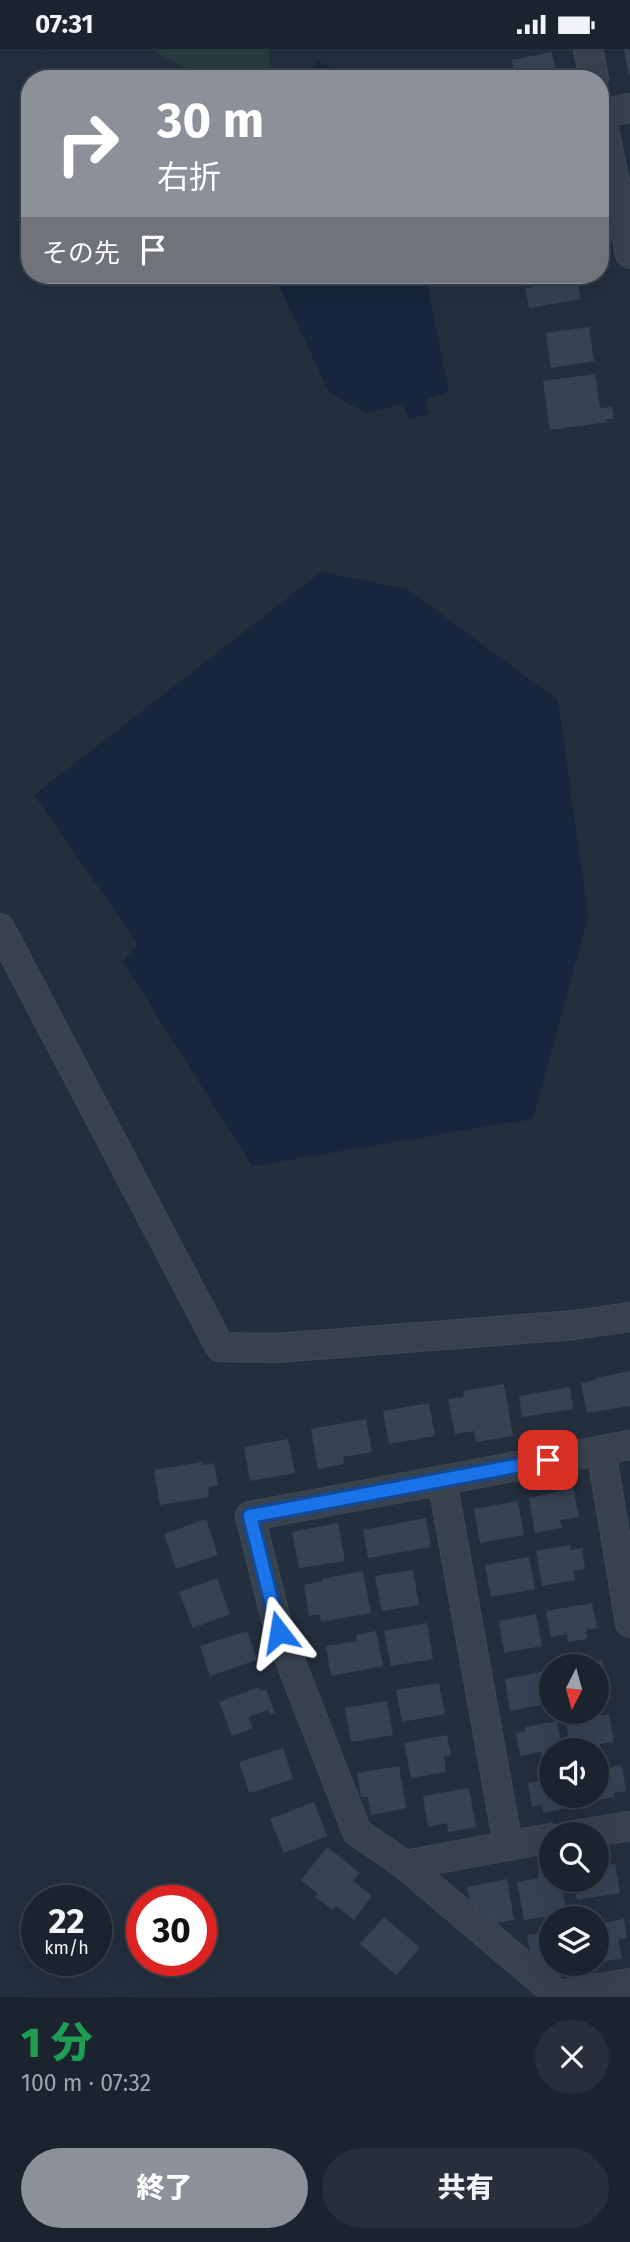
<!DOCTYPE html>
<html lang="ja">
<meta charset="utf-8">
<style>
:root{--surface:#1b232e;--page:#282f3a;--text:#f1f3f6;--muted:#a0a4aa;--line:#39404a;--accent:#8c9099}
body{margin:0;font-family:"Fira Sans","Noto Sans JP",sans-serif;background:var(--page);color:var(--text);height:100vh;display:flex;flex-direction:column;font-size:26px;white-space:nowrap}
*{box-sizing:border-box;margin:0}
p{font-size:23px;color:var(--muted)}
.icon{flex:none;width:38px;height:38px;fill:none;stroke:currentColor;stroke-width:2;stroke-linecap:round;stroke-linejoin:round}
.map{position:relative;height:1948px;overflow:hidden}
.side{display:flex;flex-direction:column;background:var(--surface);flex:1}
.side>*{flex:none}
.top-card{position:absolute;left:21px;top:21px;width:588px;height:214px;border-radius:28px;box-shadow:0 7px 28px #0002,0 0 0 2px var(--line);background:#8c9099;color:#fff;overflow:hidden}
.needle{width:46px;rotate:186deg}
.controls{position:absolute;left:539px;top:1605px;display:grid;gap:14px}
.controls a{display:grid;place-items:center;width:70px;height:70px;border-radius:50%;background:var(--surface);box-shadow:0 7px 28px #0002,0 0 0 2px var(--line);font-size:35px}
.speed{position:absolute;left:21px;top:1836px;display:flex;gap:14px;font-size:35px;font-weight:700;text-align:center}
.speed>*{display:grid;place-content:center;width:91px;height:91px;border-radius:50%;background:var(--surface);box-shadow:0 7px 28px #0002,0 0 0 2px var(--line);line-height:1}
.speed small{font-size:18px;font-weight:400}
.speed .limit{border:10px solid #d22;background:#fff;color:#111}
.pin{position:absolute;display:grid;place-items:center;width:60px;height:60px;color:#fff;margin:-30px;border-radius:14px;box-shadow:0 4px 10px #0006}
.me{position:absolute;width:77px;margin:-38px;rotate:346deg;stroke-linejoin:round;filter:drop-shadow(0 0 5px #0008)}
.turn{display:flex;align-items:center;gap:24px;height:147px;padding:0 21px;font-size:32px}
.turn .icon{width:91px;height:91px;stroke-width:2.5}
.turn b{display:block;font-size:49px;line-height:60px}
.then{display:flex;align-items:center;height:66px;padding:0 21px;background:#0003;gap:14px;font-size:26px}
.round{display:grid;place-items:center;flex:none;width:74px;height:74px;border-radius:37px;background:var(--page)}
.headline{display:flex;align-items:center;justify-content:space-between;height:119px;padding:0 21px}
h1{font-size:42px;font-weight:800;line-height:52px;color:#1e9e55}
.button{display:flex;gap:14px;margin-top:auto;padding:14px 21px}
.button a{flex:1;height:80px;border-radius:42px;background:var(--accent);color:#fff;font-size:28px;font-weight:800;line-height:80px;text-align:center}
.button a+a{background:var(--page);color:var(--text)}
.status{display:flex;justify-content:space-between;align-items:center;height:49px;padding:0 35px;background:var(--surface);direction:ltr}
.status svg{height:19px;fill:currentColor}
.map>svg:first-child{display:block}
.green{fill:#263c3f}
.water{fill:#17263c}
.building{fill:#364354}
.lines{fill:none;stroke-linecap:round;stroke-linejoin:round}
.minor-casing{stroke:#414a57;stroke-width:30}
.minor{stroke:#38414e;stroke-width:28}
.route-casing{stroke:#114b97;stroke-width:18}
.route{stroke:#1a73e8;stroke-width:12}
</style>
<div class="status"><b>07:31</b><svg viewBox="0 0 49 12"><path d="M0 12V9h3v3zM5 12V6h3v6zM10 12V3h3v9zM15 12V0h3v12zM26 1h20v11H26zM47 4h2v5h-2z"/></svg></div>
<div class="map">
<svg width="630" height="1948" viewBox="0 0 630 1948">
<rect width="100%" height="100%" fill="#242f3e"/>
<path class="green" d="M154,0H270L267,30H208L158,5Z"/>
<path class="water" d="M318,13L361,30H300Z
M274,226H425L449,343L425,351L429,365L409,370L402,355L366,364L329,343Z
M321,523L407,540L558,651L588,868L533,1070L252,1117L123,913L138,895L34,746Z"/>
<path class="building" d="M624,0H630V26H629Z
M552,3L558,30H516L512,11Z
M530,226H586V229L577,230L581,250L529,259L525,239L532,238Z
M589,278L594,312L551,319L546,284Z
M595,325L600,359L612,358L614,370H607V373L550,381L543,332Z
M630,1322V1357L587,1364L581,1334L596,1331V1329Z
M504,1335L513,1387L476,1393L474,1382L455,1385L448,1350L464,1348L463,1342Z
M570,1338L573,1360L522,1368L519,1347Z
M429,1354L435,1387L389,1395L383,1362Z
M366,1370L372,1403L343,1408L344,1415L318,1420L311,1380Z
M288,1390L295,1424L250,1432L244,1398Z
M202,1413L203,1416L214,1414L218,1436L208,1438L209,1448L160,1456L154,1421Z
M573,1439L579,1468L560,1471L562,1479L535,1484L529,1449Z
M518,1452L524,1486L480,1494L474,1460Z
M426,1469L431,1498L368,1509L363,1481Z
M206,1470L218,1506L176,1520L164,1485Z
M338,1474L345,1512L299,1519L292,1483Z
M570,1496L571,1501L582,1499L585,1520L573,1522L575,1531L542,1537L536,1502Z
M529,1508L535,1540L491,1548L485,1516Z
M413,1521L419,1556L382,1562L375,1527Z
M363,1522L371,1564L321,1573L319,1565L309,1567L304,1536L322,1532V1530Z
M217,1529L230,1565L193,1579L179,1543Z
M592,1554L597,1579L586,1581L587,1590L568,1593L567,1585L551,1588L546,1562Z
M536,1565L542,1597L504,1604L499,1572Z
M427,1574L433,1610L391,1617L384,1582Z
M247,1582L257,1611L210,1627L200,1597Z
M376,1582L383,1617L331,1627L326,1597L357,1592L356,1586Z
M590,1608L591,1613L602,1611L606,1634L597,1635V1617H556V1615Z
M546,1622L551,1654L510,1662L505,1630Z
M439,1634L445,1665L402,1673L396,1641Z
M259,1638L260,1642L266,1640L275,1664L270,1665L268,1661L248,1668L253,1679L232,1687L219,1653Z
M387,1652L393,1686L351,1693L345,1659Z
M609,1665L614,1693L600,1695L601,1703L587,1701L586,1698L570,1701L566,1675L583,1672V1670Z
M557,1672L562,1701H551V1708L542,1709L541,1703L520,1707L516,1684L525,1683V1678Z
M447,1686L451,1706L444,1707L446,1723L411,1729L404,1694Z
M283,1699L293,1730L249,1744L239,1713Z
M622,1716L626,1742L614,1744L615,1748L581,1754L579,1746H597V1721Z
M399,1717L406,1759L371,1766L368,1748H361L357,1724Z
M551,1730V1746H572L573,1751L562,1753L563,1760L543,1764L542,1756L532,1758L528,1734Z
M469,1739L476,1778L448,1783L447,1774L428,1778L423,1747Z
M314,1753L327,1787L284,1804L270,1770Z
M327,1798L360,1824L353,1832L372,1847L354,1871L336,1857L333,1861L315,1848L318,1845L301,1831Z
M615,1815L620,1844L577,1851L573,1830H597V1818Z
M551,1819V1830H561L567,1864L524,1871L517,1833L539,1829L538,1822Z
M507,1830L514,1871L490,1875L488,1868L482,1869L480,1858L472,1860L467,1838Z
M384,1868L420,1899L396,1926L360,1895Z
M624,1870L627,1889L618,1890L622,1909L597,1914V1875Z
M551,1882V1914H573V1917L545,1922L544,1915L537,1916L535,1906L531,1907L527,1886Z"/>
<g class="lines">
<defs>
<path id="minor" d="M588,0L594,30
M600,61L630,205
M601,64L630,59
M0,879L220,1298L277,1299L574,1276L630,1268
M630,1396L250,1467L279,1583L357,1783L405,1816L558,1946L630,1934
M601,1401L630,1574
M442,1431L508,1796
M579,1785L630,1777
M405,1816L551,1789"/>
</defs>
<use href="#minor" class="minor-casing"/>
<use href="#minor" class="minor"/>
</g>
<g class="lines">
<defs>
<path id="route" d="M279,1583L250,1467L548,1411"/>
</defs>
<use href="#route" class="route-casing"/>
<use href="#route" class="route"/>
</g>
</svg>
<div class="controls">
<a><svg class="needle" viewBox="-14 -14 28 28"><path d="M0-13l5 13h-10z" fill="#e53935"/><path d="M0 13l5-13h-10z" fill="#a0a4aa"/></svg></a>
<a><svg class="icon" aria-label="sound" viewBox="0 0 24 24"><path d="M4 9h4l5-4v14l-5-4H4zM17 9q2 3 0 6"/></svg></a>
<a><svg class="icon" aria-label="search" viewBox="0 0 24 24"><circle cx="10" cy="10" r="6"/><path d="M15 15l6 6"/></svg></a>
<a><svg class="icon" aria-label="layers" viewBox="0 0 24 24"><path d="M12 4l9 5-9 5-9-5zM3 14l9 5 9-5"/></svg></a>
</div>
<div class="speed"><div>22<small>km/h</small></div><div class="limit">30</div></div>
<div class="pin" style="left:548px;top:1411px;background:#d93025"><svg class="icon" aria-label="arrive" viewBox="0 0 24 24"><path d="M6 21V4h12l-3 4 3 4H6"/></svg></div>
<svg class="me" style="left:279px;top:1583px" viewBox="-20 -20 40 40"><path d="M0-17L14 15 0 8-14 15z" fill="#1a73e8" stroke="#fff" stroke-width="4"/></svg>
<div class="top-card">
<div class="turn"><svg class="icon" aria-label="right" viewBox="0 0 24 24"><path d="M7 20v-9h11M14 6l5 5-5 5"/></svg><div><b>30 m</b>右折</div></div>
<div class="then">その先<svg class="icon" aria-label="arrive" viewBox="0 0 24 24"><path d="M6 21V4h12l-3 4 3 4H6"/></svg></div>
</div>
</div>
<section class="side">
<div class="headline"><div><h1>1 分</h1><p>100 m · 07:32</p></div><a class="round"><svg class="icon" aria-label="close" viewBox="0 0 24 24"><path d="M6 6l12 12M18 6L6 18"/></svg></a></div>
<div class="button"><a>終了</a><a>共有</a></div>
</section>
